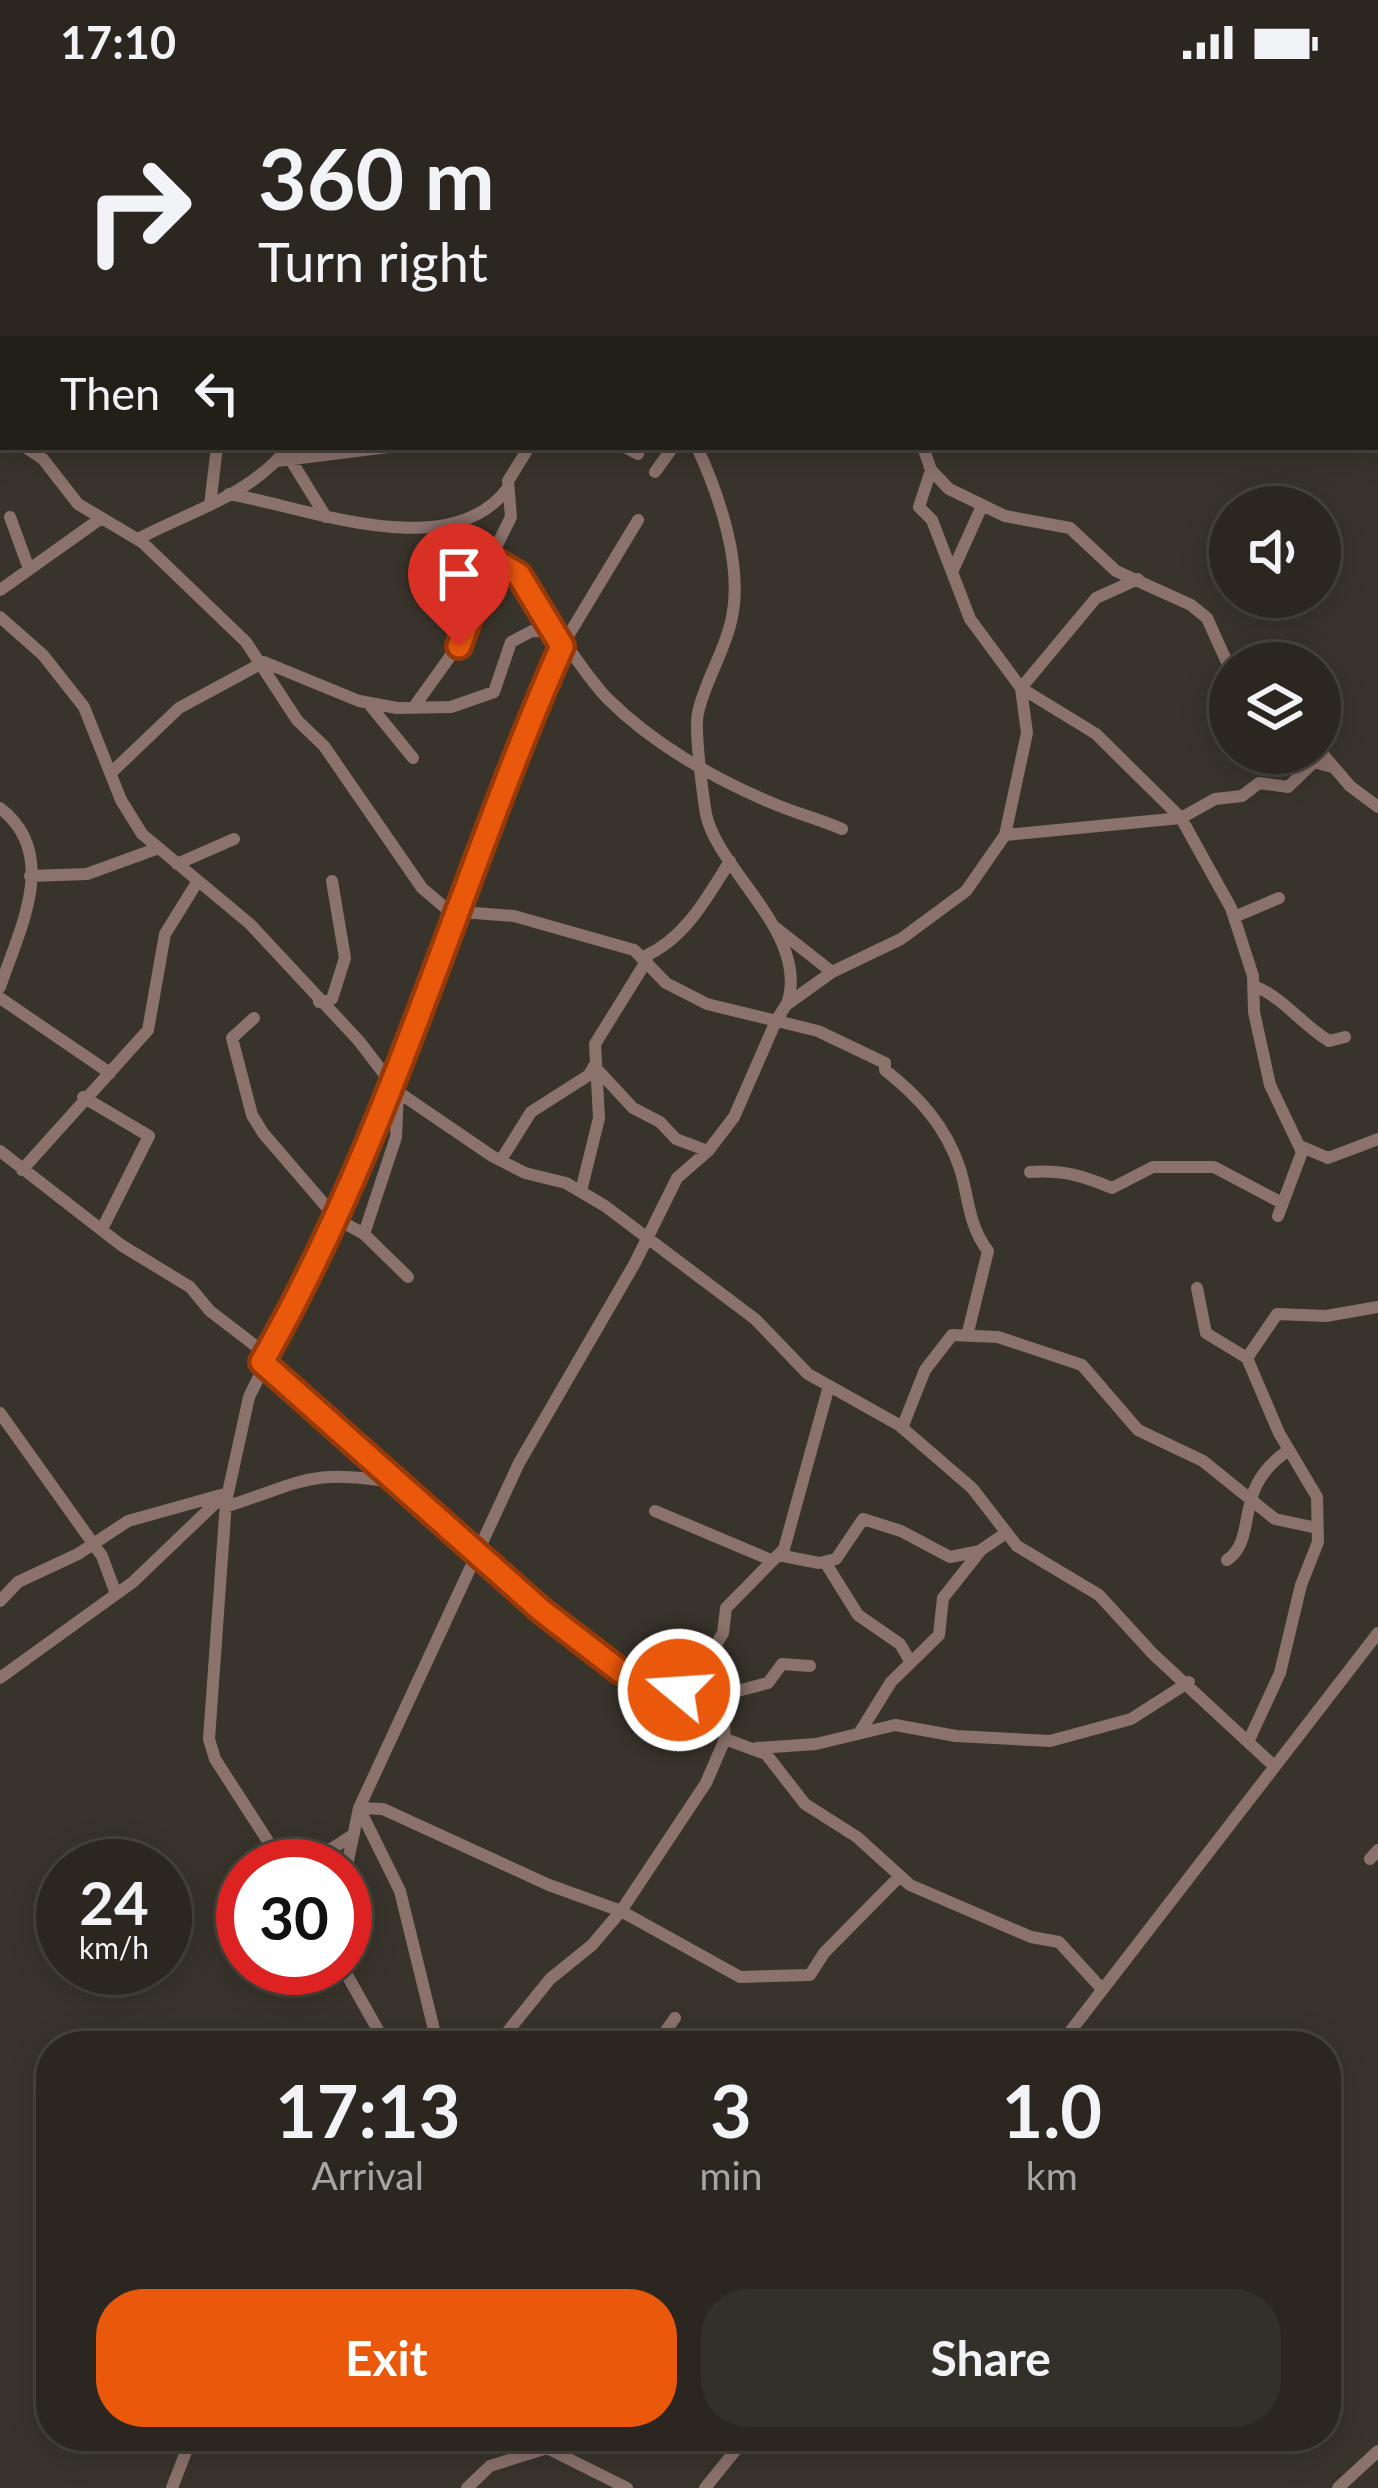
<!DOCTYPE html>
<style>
:root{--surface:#2b2720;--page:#332f29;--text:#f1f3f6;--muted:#a6a5a5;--line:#47443e;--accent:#ea580c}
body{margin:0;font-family:Lato,sans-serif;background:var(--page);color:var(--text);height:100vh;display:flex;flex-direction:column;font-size:45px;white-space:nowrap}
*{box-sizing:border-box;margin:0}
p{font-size:39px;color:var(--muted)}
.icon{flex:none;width:66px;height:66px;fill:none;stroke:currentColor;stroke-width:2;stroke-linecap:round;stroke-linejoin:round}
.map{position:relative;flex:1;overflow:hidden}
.drawer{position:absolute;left:36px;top:1947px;width:1305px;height:420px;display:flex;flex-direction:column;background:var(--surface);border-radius:48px;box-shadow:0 6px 30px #0003,0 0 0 3px var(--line)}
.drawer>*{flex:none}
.top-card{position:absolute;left:0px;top:0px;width:1380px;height:366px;box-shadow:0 6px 30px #0003,0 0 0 3px var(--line);background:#2b2720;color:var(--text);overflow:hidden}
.tools{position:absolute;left:1209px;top:402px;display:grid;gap:24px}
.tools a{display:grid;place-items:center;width:132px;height:132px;border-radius:50%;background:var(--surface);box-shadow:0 6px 30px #0003,0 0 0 3px var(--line);font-size:60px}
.speed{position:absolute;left:36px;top:1755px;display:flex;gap:24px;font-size:60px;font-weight:700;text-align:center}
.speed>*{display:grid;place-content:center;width:156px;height:156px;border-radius:50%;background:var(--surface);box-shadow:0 6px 30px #0003,0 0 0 3px var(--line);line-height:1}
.speed small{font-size:30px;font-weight:400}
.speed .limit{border:18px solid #d22;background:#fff;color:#111}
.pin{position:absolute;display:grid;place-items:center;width:102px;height:102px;color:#fff;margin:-123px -51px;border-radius:50% 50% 50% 0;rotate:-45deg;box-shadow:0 0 12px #0007}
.pin .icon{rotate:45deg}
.me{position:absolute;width:132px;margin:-66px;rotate:288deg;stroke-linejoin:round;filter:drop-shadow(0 0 9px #0008)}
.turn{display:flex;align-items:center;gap:42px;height:252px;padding:0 60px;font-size:54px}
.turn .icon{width:156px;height:156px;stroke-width:2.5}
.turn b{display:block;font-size:84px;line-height:102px}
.then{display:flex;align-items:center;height:114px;padding:0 60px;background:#0003;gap:24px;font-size:45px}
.eta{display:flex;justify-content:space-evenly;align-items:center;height:204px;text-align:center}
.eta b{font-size:72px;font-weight:700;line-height:84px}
.cta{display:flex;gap:24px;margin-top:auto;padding:24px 60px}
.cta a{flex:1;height:138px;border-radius:48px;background:var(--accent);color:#fff;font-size:48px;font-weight:700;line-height:138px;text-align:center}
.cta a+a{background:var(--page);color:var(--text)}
.status{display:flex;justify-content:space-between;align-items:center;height:84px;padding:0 60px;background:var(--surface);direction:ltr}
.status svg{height:33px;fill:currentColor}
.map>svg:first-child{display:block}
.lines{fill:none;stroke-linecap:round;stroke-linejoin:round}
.minor{stroke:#8b726c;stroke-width:12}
.route-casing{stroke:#983908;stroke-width:30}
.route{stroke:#ea580c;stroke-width:21}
</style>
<div class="status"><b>17:10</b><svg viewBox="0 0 49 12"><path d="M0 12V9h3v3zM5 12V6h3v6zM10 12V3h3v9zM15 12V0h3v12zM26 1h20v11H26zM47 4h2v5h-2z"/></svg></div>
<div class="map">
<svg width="1378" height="2404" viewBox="0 0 1378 2404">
<rect width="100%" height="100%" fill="#39342b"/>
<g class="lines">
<path class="minor" d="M264,0L266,3
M515,0L516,3
M533,0L536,3
M803,0L805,3
M895,0L897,3
M1247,0L1248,3
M45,3L46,0
M167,3L168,0
M424,3L427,0
M782,3V0
M939,3L943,0
M1377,85H1378
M0,135L3,131
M0,363L3,357
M25,363L43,375L78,420L142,458L246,558L297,636L324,662L422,804L449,827L514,832L634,866L666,899L707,920L818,947L885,979V986C919,1013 946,1042 960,1085C969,1114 968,1141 988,1167L968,1248
M625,363L638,370
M697,363C719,411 743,480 732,533C726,566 705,596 698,629C694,645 703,712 706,730C717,786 811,851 787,920
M277,377L388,363
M292,378L326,433
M931,386L949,405L1005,432L1070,444L1116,487L1191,521L1207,534L1230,585
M655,388L673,363
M229,410C305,423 449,482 507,405
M210,421L217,363
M10,433L29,485
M138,455C188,428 252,411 288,363
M491,474C529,492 572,579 608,615C652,659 714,695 772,719C795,729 819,735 842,745
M953,486L982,422
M1138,495L1096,514L1021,604L1096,650L1181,734L1231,824L1253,892L1254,928L1270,1001L1302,1068L1278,1132
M0,506L100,435
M0,533L43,571L84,623L121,716L142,750L250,840L359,957L398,1008L492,1072L525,1089L566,1099L605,1122L755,1235L808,1290L899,1341L972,1404L1017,1462L1099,1511L1153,1570L1273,1681
M369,620L413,674
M416,620L462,556L485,485L511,433L508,397L529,363
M1320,667L1350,702L1378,723
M112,688L179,624L264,578L359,617L397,624L451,623L494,608L511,558L532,547L554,548
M0,724C60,770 20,844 0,903
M1005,751L1181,734L1215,715L1242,712L1259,699L1288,703L1314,678L1332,683
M177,780L234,755
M30,792L87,790L156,765
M1234,833L1279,814
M776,844L832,888
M645,872C685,855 708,812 730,777
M1254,902C1283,913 1302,941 1329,957L1345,953
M0,914L110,989
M319,918L332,915L345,874L332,797
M254,934L232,954L252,1031L263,1049L337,1135L364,1150L408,1193
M83,1013L149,1052L102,1145
M1300,1062L1328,1074L1378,1055
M0,1067L121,1161L190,1203L210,1227L257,1263L262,1278L287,1305L447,1439L520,1510L620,1587L664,1603L722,1611L768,1599L782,1580L810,1582
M501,1076L531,1028L589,991L594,982L633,1024L660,1038L676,1055L708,1067
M22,1086L148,946L165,850L196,800
M1030,1088C1063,1086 1081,1091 1112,1104L1153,1083H1214L1282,1119
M581,1107L599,1034L595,960L647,876
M364,1150L396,1053L398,1008
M1197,1204L1206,1249L1247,1274L1279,1349L1317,1413L1318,1458L1301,1501L1280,1589L1249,1656
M1247,1274L1277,1230L1326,1232L1378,1223
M0,1329L102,1472L116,1510
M902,1344L925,1286L952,1251L998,1253L1082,1281L1138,1346L1203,1377L1275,1435L1317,1444
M225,1423C306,1397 310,1384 398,1399
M655,1427L771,1476
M778,1471L819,1479L836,1475L863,1435L901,1447L950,1473L980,1467
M1227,1476C1260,1453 1230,1405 1289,1366
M825,1478L858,1531L900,1560L910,1577
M0,1517L18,1498L78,1470L128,1437L221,1411
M0,1594L133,1498L226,1409
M667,1604L713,1566L723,1549L726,1524L784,1465L829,1302
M860,1648L891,1598L939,1551L943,1514L981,1466L1006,1449
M725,1655L766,1670L805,1720L857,1753L910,1801L1031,1853L1059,1858L1101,1904
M757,1664L816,1660L895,1641L956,1652L1050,1657L1131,1635L1189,1598
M279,1774C309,1781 330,1767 354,1750
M1370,1775L1378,1766
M284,1782L215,1675L209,1655L226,1418L249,1313L337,1135L460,829L515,667L562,562L638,436
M345,1791L359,1724L383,1725L549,1801L621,1827L740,1893L810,1891L824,1869L899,1793
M343,1884L387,1962
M438,1962L400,1807L359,1724L519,1379L635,1179L677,1094L708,1067L734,1033L776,937L786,921L832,888L901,855L966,807L1005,751L1027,649L1021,604L970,535L932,436L919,423L931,386L923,363
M496,1962L550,1895L592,1861L621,1827L706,1699L725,1655L722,1611
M655,1962L675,1934
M1059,1962L1378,1549
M549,2352L547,2364L627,2404
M172,2404L192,2352
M467,2404L490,2382L547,2364
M705,2404L747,2352
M1338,2404L1378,2367"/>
</g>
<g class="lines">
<defs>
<path id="route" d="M459,562L491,474L519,491L562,562C458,799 391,1052 262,1278L542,1527L620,1587L679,1606"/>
</defs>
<use href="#route" class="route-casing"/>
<use href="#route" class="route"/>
</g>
</svg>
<div class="tools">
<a><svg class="icon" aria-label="sound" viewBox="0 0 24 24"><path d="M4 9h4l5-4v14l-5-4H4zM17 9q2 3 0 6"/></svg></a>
<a><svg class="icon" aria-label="layers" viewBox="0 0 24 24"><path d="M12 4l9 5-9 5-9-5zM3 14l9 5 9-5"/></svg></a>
</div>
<div class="speed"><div>24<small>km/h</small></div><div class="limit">30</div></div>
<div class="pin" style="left:459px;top:562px;background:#d93025"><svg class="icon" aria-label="arrive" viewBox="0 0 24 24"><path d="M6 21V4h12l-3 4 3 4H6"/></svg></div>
<svg class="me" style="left:679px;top:1606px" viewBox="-20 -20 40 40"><circle r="17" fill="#ea580c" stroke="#fff" stroke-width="3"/><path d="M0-11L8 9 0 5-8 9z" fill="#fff"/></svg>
<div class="top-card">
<div class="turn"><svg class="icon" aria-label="right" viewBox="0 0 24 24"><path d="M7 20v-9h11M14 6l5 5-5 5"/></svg><div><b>360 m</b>Turn right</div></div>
<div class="then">Then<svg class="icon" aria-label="left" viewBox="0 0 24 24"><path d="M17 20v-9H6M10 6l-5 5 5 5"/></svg></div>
</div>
<section class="drawer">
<div class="eta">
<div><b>17:13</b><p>Arrival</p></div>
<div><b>3</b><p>min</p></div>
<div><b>1.0</b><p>km</p></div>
</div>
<div class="cta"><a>Exit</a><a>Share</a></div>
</section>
</div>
